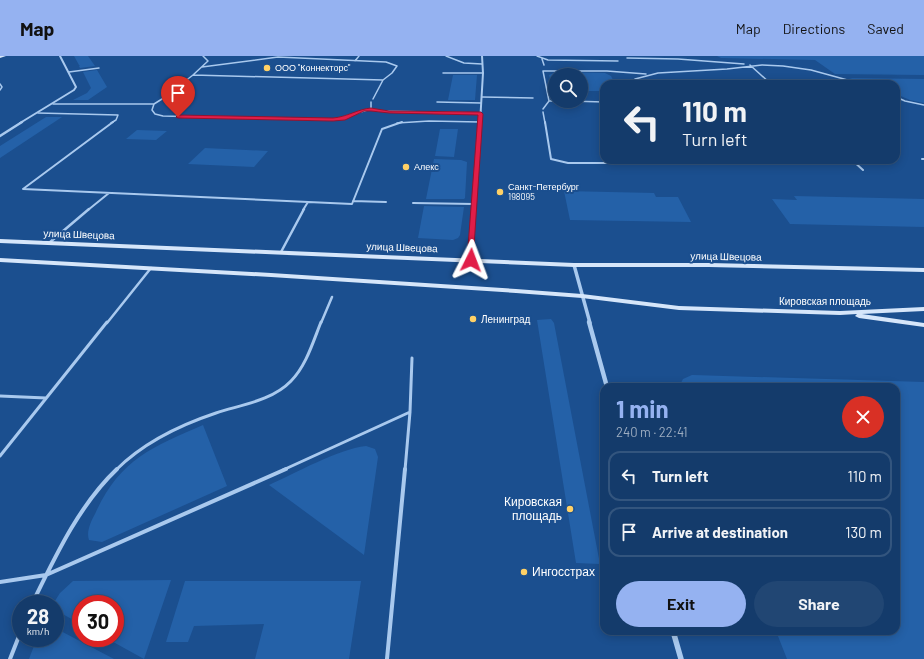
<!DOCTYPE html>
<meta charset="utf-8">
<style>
:root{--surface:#143b6b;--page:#214673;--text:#f1f3f6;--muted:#9dadc1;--line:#33557e;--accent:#95b2f1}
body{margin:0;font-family:Barlow,sans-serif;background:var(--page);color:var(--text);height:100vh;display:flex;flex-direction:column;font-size:15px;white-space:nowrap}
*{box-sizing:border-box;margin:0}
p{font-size:13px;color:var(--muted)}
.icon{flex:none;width:22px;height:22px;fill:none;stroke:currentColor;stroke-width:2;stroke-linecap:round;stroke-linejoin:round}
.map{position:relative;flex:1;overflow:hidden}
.panel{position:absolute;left:600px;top:327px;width:300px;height:252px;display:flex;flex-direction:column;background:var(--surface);border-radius:12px;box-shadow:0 2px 10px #0003,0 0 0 1px var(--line)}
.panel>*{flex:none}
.hud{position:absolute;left:600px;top:24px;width:300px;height:84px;border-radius:12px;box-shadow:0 2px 10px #0003,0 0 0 1px var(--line);background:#143b6b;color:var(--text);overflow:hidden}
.controls{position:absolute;left:548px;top:12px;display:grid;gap:8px}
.controls a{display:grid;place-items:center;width:40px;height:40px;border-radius:50%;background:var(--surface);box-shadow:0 2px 10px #0003,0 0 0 1px var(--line);font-size:20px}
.speed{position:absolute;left:12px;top:539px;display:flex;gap:8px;font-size:20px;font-weight:700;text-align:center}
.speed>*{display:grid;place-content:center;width:52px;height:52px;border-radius:50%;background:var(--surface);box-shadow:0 2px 10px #0003,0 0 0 1px var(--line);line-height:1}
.speed small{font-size:10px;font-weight:400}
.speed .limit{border:6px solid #d22;background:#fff;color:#111}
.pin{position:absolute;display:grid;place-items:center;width:34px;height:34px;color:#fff;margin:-41px -17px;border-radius:50% 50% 50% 0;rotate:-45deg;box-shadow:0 0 4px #0007}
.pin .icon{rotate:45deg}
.me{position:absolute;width:44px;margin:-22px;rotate:3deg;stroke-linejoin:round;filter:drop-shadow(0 0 3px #0008)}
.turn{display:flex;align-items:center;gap:14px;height:84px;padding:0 16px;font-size:18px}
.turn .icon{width:52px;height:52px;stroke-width:2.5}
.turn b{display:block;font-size:28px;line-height:34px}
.round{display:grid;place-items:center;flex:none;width:42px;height:42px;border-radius:21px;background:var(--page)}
.summary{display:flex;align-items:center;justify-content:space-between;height:68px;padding:0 16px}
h1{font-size:24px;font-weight:700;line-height:30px;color:var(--accent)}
.action{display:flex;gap:8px;margin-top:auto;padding:8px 16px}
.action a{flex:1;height:46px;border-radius:24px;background:var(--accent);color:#111;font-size:16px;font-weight:700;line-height:46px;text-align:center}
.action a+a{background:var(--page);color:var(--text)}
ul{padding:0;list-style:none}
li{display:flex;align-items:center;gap:12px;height:50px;margin:0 8px 6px;padding:0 8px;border:2px solid var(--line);border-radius:12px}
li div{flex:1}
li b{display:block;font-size:15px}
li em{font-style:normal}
header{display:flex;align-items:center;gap:24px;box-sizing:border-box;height:56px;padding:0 20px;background:var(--accent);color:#111}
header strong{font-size:19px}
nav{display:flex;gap:22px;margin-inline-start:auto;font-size:14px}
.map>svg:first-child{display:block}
.green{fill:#2461a8}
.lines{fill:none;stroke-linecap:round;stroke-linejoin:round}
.lane-far4{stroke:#a9c9ee;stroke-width:1.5}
.lane-far3{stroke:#a9c9ee;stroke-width:2}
.lane-far2{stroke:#a9c9ee;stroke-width:2.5}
.lane-far1{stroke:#a9c9ee;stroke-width:3}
.lane{stroke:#a9c9ee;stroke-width:4}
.street-far4{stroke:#a9c9ee;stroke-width:2}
.street-far3{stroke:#a9c9ee;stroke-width:2.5}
.street-far2{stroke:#a9c9ee;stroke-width:3.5}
.street-far1{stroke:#a9c9ee;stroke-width:4.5}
.street{stroke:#a9c9ee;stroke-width:5.5}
.secondary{fill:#d6e6fa;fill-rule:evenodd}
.route{fill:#e11d48;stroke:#92132f}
.poi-dot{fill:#ffd166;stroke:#1b4f8f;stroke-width:1.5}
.labels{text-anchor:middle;stroke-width:4;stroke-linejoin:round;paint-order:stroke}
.far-poi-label{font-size:9px;fill:#fff;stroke:#1b4f8f;text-anchor:start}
.street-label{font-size:10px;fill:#fff;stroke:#1b4f8f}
.poi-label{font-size:10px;fill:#fff;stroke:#1b4f8f;text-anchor:start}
.near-poi-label{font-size:12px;fill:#fff;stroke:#1b4f8f;text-anchor:end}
</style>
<header>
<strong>Map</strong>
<nav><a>Map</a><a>Directions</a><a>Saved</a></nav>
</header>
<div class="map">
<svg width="924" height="603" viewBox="0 0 924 603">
<rect width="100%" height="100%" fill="#1b4f8f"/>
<path class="green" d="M74,0H88L95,10L80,12L79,10L80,9H79Z
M717,0H924V19L835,18L815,4L721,2Z
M97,14L107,31L88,44H73L87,37L91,32L83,16Z
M556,16L605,17L611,20L615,28H604V35H581V19H555V35H553L549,19Z
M453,19H477L475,44H448Z
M849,22L924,23V47L910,44L896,38V28H871Z
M46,61H62L0,102V90Z
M440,73H458L454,101L435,100Z
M137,74L167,75L156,84L126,83Z
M205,92L268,95L254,111L188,108Z
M434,103L461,104L467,106L465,142L464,143H426Z
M564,135L654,137L656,141H678L691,166L570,164Z
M794,140L924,143V171L790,168L772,143L797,144Z
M424,150L464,151L460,179L458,182L453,184L418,182Z
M551,263L554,267L600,508L576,507L537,264Z
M692,319L924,326V603H787L776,575H896V331H679L683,323Z
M203,369L227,430L102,486L89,484C86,476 91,465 95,458C119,404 152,391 203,369Z
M366,390L375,393L378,401L364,499L269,429C296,417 338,393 366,390Z
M171,524L144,603L106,582H115V548H81V568L55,554V548H53L60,537L73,525Z
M185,525H361L349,603H255L264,568L194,570L188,586H166Z
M55,572L114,603H29L37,582H55Z"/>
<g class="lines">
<path class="lane-far4" d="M446,0L464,7L482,8
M537,0L548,4L618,5
M627,2L678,3L744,8
M542,3L544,9
M355,5L359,0
M750,9L771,28
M202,11L278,1L386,6L397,10L392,17L383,24
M69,16L99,12
M443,17H483
M193,19L208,5L203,0
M0,28L2,31L0,34
M629,28L635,23L658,17L727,13L762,9L783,10L811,14L862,28
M166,40L193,19L383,24L373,43
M482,41L533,42
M896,41L905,45L924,49
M162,43L154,48L152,54L155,58L163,60L333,64L371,53
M549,45H555
M569,45L604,46
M371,46V53L379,55L481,57
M437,46L481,47
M53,48H154
M543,53L549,45L543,15H607L646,18
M543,56L545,67
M38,57L118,59L116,64L111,67
M397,67L429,65L480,66"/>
<path class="lane-far3" d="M113,66L23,133L352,148L382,73L402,66
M545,66L551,103L568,107H651L657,104
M922,103H924
M852,104L863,114
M353,145L386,146
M413,147L474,148
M88,154L109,137
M303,154L308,146"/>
<path class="lane-far2" d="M49,187L89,153
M281,196L304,153
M107,267L151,212
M321,267L332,241"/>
<path class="lane-far1" d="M0,340L46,342
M0,400L107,266
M116,414C143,387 180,369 216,357C240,349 272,345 291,325C306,310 313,286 321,266
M283,414L410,356
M405,414L410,356L412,302"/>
<path class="lane" d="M0,526L46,519L286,413
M32,548C55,501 79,449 117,413
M10,603L21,575
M387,603L405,413"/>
<path class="street-far4" d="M20,67L74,34L76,31L60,0
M480,67L483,17L482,0"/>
<path class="street-far3" d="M0,80L22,66
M474,154L480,66"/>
<path class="street-far2" d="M471,204L474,153
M574,209L590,267"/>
<path class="street-far1" d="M589,266L607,331"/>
<path class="street" d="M673,575L681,603"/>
<path class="secondary" d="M0,0H6L0,2Z
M0,183L574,207H709L924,212V216L709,211H574L0,187Z
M0,202L271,217L516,233L582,238L679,250L840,255L924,251V255L862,258L924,267V271L859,262L855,260L857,258L840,259L679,254L582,242L516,237L271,221L0,206Z"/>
</g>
<path class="route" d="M371,52L389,55L481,56L483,58L473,205L471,206L467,204L478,59L389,57L371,55H364L345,64L333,65L178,62L176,61L178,59L333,62C347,61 358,53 371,52Z"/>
<g class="poi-dot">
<circle cx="267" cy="12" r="4"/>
<circle cx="406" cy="111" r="4"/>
<circle cx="500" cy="136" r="4"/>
<circle cx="473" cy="263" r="4"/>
<circle cx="570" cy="453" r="4"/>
<circle cx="524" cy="516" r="4"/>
</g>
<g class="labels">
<g class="far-poi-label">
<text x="275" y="15">ООО "Коннекторс"</text>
<text x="414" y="114">Алекс</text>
<text x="508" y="134">Санкт-Петербург<tspan x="508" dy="10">198095</tspan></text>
</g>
<g class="street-label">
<text transform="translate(79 178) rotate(2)" y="4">улица Швецова</text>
<text transform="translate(402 191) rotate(2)" y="4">улица Швецова</text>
<text transform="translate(726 200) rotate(1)" y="4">улица Швецова</text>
<text x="825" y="249">Кировская площадь</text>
</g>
<g class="poi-label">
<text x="481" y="267">Ленинград</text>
</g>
<g class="near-poi-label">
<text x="562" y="450">Кировская<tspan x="562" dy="14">площадь</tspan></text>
<text x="532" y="520" text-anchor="start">Ингосстрах</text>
</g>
</g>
</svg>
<div class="controls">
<a><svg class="icon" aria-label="search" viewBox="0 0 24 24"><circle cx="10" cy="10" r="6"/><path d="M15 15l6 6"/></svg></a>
</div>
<div class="speed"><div>28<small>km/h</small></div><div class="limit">30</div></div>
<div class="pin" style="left:178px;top:61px;background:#d93025"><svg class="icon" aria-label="arrive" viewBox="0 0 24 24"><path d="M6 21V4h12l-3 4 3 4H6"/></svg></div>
<svg class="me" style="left:471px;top:204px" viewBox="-20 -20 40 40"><path d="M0-17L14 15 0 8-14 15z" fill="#e11d48" stroke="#fff" stroke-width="4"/></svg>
<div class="hud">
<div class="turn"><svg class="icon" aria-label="left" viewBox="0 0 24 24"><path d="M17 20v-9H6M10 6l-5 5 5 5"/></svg><div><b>110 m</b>Turn left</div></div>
</div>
<section class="panel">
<div class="summary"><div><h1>1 min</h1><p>240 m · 22:41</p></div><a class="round" style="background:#d93025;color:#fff"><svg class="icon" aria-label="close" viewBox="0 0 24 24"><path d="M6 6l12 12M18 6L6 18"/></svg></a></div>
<ul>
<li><svg class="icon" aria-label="left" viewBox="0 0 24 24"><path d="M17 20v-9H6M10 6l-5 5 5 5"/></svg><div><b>Turn left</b></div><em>110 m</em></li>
<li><svg class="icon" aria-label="arrive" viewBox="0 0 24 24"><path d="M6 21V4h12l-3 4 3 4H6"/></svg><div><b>Arrive at destination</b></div><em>130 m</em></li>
</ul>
<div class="action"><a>Exit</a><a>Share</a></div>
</section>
</div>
